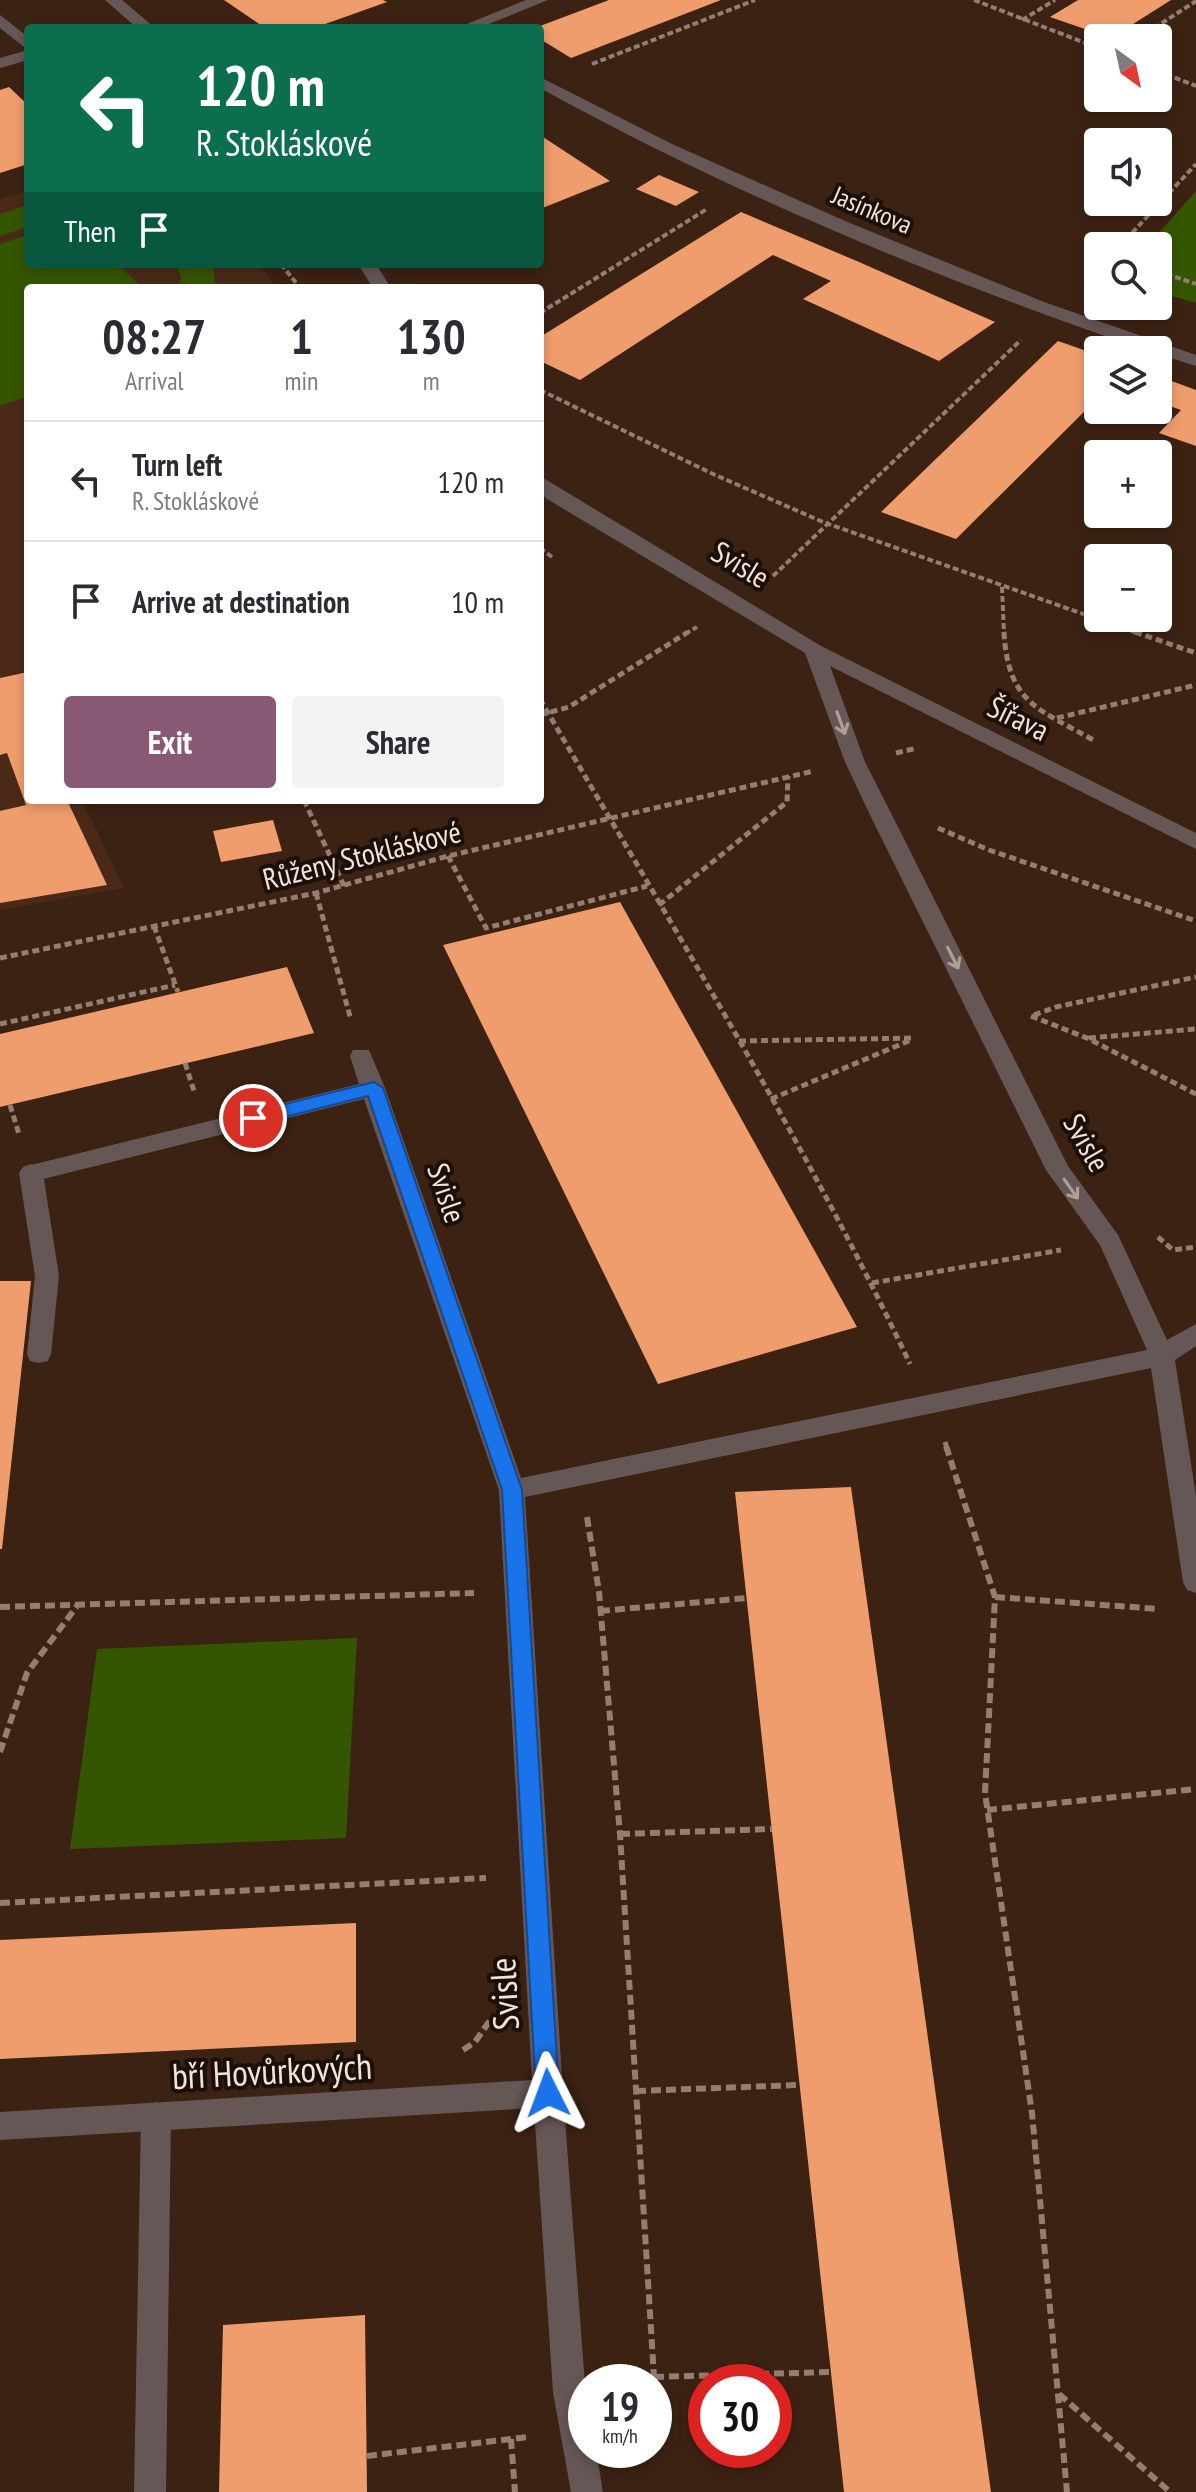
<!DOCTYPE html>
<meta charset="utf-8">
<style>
:root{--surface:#fff;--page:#f2f2f3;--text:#2b2b33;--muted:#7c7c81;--line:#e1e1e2;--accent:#895875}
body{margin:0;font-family:"PT Sans Narrow",sans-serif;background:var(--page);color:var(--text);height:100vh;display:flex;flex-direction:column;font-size:30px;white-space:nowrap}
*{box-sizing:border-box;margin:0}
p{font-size:26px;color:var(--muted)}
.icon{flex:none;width:44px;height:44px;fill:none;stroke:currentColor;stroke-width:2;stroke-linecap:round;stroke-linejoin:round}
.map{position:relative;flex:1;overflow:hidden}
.side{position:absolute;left:24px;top:284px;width:520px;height:520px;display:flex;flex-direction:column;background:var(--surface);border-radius:8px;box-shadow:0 4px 12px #0003}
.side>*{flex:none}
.top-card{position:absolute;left:24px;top:24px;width:520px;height:244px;border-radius:8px;box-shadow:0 4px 12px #0003;background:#0b6e4f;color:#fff;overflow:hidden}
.needle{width:52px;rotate:147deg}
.tools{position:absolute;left:1084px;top:24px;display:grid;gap:16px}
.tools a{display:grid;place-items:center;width:88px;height:88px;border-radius:8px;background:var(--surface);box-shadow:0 4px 12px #0003;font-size:40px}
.speed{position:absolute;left:568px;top:2364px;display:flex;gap:16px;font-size:40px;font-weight:700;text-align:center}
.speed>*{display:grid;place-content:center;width:104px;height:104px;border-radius:50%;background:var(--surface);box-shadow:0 4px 12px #0003;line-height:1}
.speed small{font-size:20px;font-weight:400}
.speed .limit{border:12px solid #d22;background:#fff;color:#111}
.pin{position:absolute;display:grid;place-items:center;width:68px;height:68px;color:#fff;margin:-34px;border:4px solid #fff;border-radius:50%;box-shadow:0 2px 8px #0007}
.me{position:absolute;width:88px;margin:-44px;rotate:357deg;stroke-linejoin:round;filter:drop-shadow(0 0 6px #0008)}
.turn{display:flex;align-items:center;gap:28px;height:168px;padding:0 40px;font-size:36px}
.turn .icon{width:104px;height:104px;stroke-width:2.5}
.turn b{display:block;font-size:56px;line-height:68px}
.then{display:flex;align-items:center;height:76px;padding:0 40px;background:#0003;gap:16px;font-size:30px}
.eta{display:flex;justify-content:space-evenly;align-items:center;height:136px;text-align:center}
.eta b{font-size:48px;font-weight:700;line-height:56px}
.button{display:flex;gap:16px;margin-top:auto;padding:16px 40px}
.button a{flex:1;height:92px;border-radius:8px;background:var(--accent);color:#fff;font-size:32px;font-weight:700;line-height:92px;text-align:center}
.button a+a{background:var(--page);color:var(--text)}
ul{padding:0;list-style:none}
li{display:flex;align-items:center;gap:24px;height:120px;padding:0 40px;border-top:2px solid var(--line)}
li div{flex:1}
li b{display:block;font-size:30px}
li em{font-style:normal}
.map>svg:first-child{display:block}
.built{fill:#4a2a17}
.green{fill:#355600}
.building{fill:#f09d6d}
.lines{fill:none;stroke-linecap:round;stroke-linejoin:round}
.path-far2{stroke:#947d71;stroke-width:4;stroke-dasharray:6 3;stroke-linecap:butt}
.path-far1{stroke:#947d71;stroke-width:5;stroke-dasharray:7 4;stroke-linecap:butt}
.path{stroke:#947d71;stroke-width:6;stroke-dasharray:10 5;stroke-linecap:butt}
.lane{fill:#665757;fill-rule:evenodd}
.street{fill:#665757;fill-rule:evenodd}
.oneway{stroke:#ae9d98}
.route{fill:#1a73e8;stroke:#114b97;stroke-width:2}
.labels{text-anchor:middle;stroke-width:8;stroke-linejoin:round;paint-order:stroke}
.far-street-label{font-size:26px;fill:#f5e3d9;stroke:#1b0f09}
.street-label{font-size:30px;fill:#f5e3d9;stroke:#1b0f09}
.near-street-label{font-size:36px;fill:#f5e3d9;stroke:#1b0f09}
</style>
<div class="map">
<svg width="1196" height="2492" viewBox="0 0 1196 2492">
<rect width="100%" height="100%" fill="#3c2213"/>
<path class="built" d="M28,190V264H258L278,288H28V800H82L124,888L0,910V199Z"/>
<path class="green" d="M1196,191V303L1158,292V246H1147Z
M28,205V227L0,236V214Z
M28,235V264H117L143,288H28V396L0,406V244Z
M176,264H212L216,288H180L181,277Z
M357,1638L346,1838L70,1849L97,1649Z"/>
<path class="building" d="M224,0H383L387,2L314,28H265Z
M609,0H721L571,58L540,39V26Z
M1078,0H1171L1111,38L1050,17Z
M9,87L28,105V164L0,173V90Z
M540,135L610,181L540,209Z
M659,175L699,192L676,206L636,189Z
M741,212L859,262L995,322L939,361L803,299L831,281L773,255L580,380L540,361V337Z
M1058,341L1098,355V398L956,539L881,512Z
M1158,376L1196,390V446L1159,433L1181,410L1158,402Z
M28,672V800H67L107,885L0,903V811L26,805L7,753L0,755V678Z
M273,820L282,851L221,862L213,831Z
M620,902L718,1077L857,1327L658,1384L443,945Z
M287,967L314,1033L0,1107V1034Z
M0,1281H31L2,1549H0Z
M851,1487L915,1945L991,2492H844L735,1492Z
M356,1923V2042L0,2059V1940Z
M365,2315L367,2492H219L223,2325Z"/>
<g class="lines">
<path class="path-far2" d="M974,0L1098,48
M1022,20L1055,0
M1139,38L1196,1
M592,64L755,0
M1158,71L1196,86
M1120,246L1196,164
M281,264L300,288
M1158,271L1196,284
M1085,282L1098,269
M540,313L707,209
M540,390L713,474L823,522L1140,634
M540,548L552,557
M773,576L1021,340
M1002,587L1004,634
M685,634L697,627"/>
<path class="path-far1" d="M1004,632C1008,704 1039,709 1095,741
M1135,632L1196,653
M540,699C667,918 802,1135 910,1364
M540,715L569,707L688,632
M1057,718L1196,685
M896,753L917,748
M304,800L344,886
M938,828L989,850L1196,921
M448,856L486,928L647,886
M316,893L351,1020
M659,905L787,802L788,776
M154,926L178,992
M0,958L316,893L448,856L814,771
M1034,1015L1056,1007L1196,977
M1031,1016L1087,1038L1196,1094
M0,1024L175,985
M1089,1038L1196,1029
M739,1041L915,1038
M185,1063L194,1091
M771,1099L911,1040
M10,1105L19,1134
M1158,1237L1173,1250L1196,1247
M872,1283L1061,1250
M945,1442L947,1448"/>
<path class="path" d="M946,1446L995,1597L985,1793L1032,2113L1067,2492
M587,1517L599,1592L620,1834L654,2377L647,2382
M995,1597L1159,1609
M0,1607L474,1593
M600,1611L747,1598
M0,1752L27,1673L77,1606
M987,1810L1196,1789
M620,1834L772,1829
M0,1903L486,1878
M463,2050L475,2042L493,2016
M636,2091L799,2085
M654,2377L831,2372
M1059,2394L1170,2492
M511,2439L515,2492
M367,2456L528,2437"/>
<path class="lane" d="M0,15L28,37V50L0,28Z
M28,50V60L0,68V58Z
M31,1164L39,1167L43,1173L59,1276L51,1354L48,1361L39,1363L30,1361L27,1354L35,1276L19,1173L23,1167Z
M156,2102L167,2106L171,2116L166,2492H134L141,2116L145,2106Z"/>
<path class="street" d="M105,0H122L155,28H137Z
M526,0H548L479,28H457Z
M540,77L672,144L845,221L1044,302L1196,355V366L1158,354V350H1145C938,279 732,194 540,88Z
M358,264H376L391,288H373Z
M540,476L821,646L1196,833V849L830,666L865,762L893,817L1068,1166L1118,1235L1167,1340L1196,1324V1346L1175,1360L1196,1496V1593L1187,1590L1183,1582L1151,1368L525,1497L563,2093L586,2398V2450H596L603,2492H571L553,2392L534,2108L0,2140V2112L532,2080L499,1490L364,1099L31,1182L23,1179L19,1173L23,1167L359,1084L350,1056L353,1050H369L385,1088L521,1478L1147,1350L1100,1245L1046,1170L871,817L845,762L805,653L547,499L540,492Z"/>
</g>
<defs><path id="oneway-shaft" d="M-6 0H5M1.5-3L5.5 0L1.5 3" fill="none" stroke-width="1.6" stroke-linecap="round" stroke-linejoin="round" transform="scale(2)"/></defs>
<g class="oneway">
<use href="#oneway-shaft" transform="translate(841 723) rotate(70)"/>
<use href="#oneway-shaft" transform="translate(953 958) rotate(63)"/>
<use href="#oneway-shaft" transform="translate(1071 1189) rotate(55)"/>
</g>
<path class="route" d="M374,1082L383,1088L522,1490L559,2093L556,2101L548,2104L540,2101L536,2093L502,1490L368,1096L253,1125L244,1118L253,1112Z"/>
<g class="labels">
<g class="far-street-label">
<text transform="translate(872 210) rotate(23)" y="9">Jasínkova</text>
</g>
<g class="street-label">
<text transform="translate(740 565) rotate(31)" y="10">Svisle</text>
<text transform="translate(1018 719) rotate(26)" y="10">Šířava</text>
<text transform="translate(362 856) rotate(-14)" y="10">Růženy Stokláskové</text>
<text transform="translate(1086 1143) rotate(60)" y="10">Svisle</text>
<text transform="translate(446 1193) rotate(71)" y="10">Svisle</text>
</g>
<g class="near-street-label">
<text transform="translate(504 1994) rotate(-93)" y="13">Svisle</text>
<text transform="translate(272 2071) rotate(-3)" y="13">bří Hovůrkových</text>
</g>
</g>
</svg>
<div class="tools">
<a><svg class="needle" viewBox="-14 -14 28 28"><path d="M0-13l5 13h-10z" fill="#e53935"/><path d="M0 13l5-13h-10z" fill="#7c7c81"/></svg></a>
<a><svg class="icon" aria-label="sound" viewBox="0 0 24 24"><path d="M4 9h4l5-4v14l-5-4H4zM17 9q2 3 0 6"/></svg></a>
<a><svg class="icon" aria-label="search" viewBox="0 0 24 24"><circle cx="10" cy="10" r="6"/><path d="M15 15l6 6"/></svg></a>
<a><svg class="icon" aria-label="layers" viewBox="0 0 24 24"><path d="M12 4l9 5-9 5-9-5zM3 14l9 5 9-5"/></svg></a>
<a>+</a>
<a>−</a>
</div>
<div class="speed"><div>19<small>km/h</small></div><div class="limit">30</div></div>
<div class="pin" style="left:253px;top:1118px;background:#d93025"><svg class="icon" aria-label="arrive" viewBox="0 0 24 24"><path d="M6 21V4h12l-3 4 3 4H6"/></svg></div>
<svg class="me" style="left:548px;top:2093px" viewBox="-20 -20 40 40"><path d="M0-17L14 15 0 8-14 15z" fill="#1a73e8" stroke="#fff" stroke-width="4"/></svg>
<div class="top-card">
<div class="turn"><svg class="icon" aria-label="left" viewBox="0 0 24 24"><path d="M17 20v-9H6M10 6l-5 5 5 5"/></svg><div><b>120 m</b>R. Stokláskové</div></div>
<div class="then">Then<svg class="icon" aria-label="arrive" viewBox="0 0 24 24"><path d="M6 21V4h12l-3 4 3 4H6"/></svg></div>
</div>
<section class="side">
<div class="eta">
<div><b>08:27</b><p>Arrival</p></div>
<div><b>1</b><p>min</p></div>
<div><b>130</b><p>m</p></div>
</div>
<ul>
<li><svg class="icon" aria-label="left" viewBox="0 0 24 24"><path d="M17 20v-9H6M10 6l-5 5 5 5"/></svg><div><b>Turn left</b><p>R. Stokláskové</p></div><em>120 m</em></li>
<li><svg class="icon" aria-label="arrive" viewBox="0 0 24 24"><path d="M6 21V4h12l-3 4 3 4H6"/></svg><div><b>Arrive at destination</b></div><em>10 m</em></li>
</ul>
<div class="button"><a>Exit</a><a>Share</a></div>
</section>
</div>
